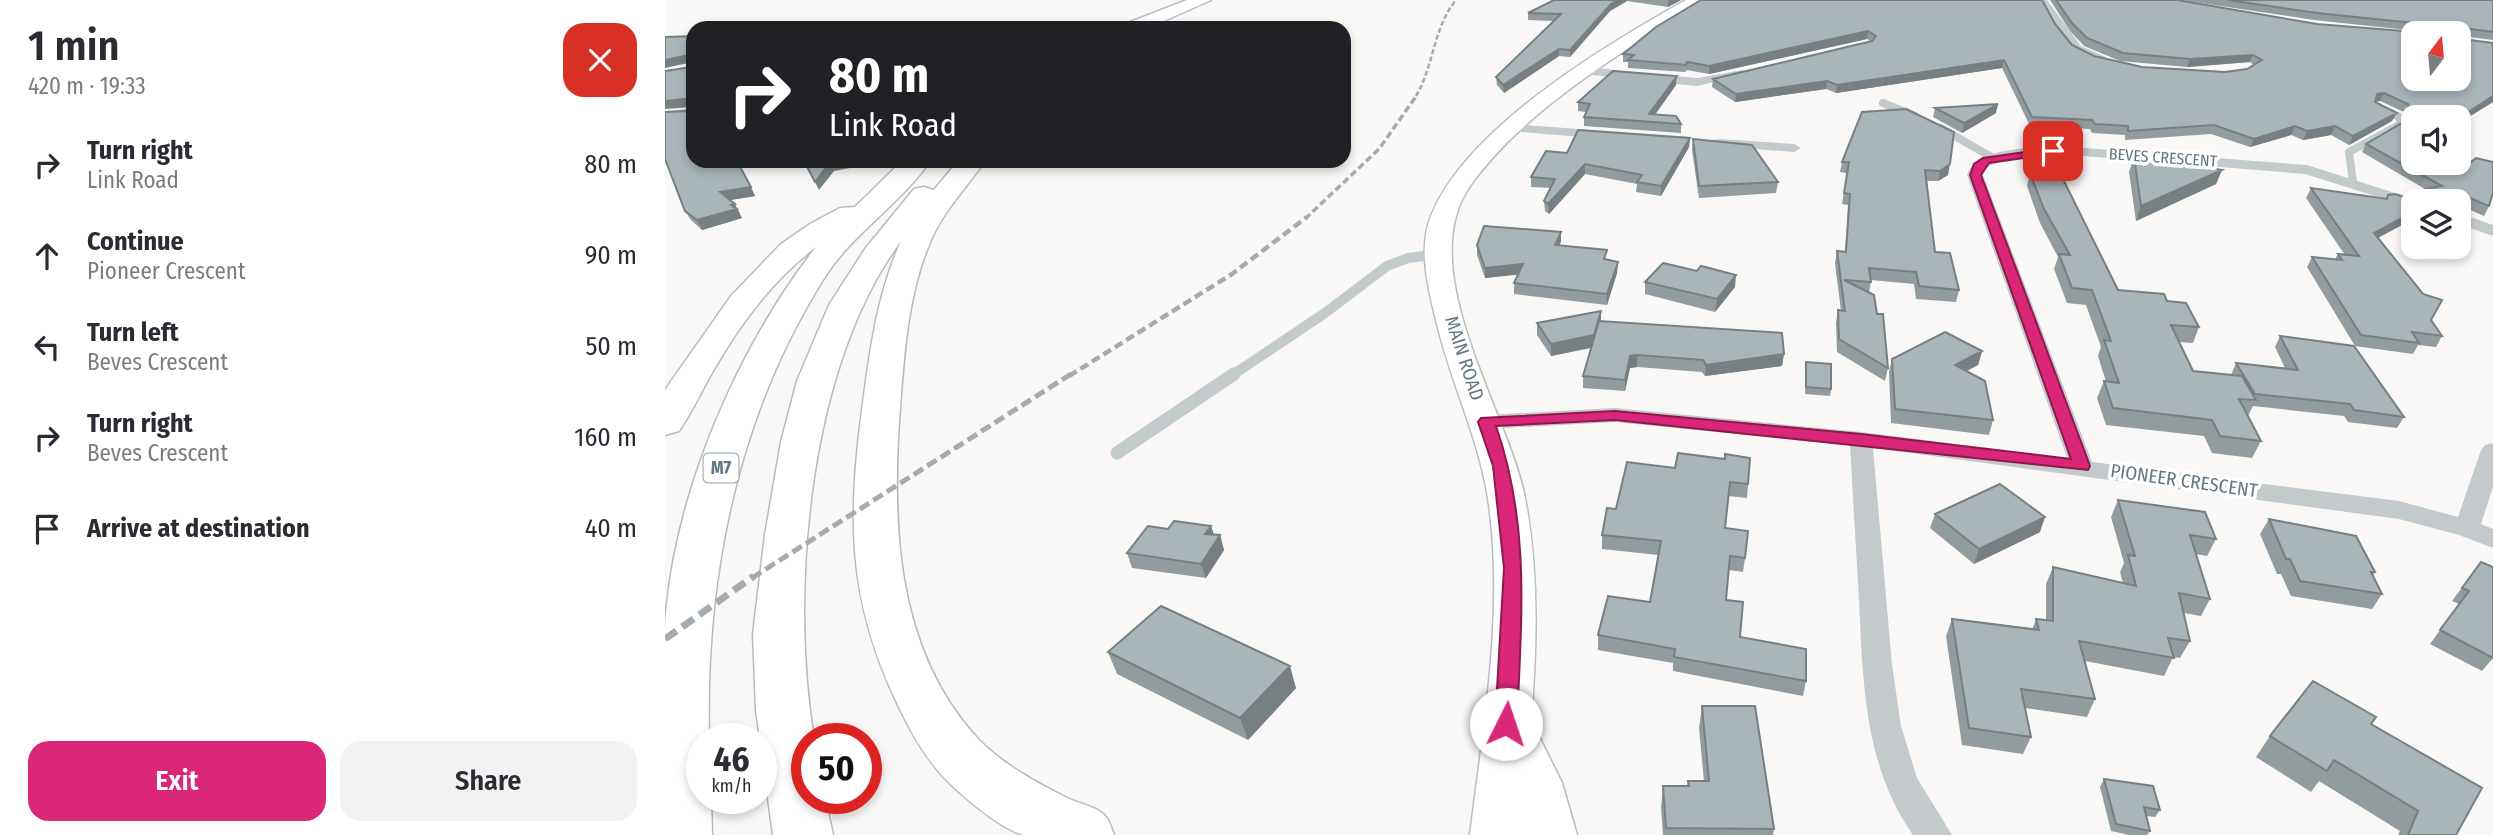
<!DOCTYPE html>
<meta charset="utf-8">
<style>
:root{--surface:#fff;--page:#f2f2f3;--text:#2b2b33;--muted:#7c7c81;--accent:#db2777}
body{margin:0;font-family:"Fira Sans Condensed",sans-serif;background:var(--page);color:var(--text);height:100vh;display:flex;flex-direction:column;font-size:26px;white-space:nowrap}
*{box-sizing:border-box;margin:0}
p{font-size:23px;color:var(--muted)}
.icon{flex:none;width:38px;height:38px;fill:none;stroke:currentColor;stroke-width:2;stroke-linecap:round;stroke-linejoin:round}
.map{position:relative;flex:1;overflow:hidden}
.sheet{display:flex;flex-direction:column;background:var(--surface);width:665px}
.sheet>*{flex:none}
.banner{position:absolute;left:21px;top:21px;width:665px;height:147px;border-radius:21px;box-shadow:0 4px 10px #0003;background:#202124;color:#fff;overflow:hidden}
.needle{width:46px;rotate:16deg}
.fabs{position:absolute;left:1736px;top:21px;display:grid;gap:14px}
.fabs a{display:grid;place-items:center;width:70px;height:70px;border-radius:14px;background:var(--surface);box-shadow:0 4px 10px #0003;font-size:35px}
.speed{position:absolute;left:21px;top:723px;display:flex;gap:14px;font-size:35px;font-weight:700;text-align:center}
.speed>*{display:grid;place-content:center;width:91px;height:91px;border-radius:50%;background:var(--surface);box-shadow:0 4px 10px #0003;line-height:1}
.speed small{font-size:18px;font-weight:400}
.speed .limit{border:10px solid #d22;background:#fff;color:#111}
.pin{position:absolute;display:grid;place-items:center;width:60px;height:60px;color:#fff;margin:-30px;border-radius:14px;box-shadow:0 4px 10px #0006}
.me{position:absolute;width:77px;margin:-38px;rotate:4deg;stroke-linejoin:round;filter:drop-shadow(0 0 5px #0008)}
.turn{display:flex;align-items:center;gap:24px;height:147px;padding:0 28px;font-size:32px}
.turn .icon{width:91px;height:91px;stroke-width:2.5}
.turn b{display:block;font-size:49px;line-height:60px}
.round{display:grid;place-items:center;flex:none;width:74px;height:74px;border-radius:21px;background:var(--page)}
.head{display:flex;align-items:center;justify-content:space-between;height:119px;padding:0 28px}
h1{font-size:42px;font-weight:600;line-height:52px}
.button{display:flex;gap:14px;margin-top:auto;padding:14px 28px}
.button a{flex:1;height:80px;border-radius:21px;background:var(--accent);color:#fff;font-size:28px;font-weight:600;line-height:80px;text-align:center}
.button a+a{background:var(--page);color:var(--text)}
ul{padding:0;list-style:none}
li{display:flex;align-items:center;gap:21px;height:91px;padding:0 28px}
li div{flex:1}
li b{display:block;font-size:26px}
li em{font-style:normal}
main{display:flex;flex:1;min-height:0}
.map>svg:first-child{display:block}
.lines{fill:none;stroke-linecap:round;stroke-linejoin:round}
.secondary-casing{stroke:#b8bec2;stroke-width:3}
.highway-casing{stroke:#b7bbbe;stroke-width:3}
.lane-far2{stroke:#c4c9cc;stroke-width:8}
.lane-far1{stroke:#c4c9cc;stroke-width:10}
.lane{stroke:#c4c9cc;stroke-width:13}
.street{fill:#c4c9cc;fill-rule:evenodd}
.secondary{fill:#fff;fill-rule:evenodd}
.highway{fill:#fff;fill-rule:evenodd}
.rail-far4{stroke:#a4acb1;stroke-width:2.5;stroke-dasharray:5 2.5;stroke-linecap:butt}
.rail-far3{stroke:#a4acb1;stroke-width:3.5;stroke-dasharray:7 3.5;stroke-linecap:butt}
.rail-far2{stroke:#a4acb1;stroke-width:4.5;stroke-dasharray:9 4.5;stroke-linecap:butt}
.rail-far1{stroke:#a4acb1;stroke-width:5;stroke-dasharray:11 5;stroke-linecap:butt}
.rail{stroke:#a4acb1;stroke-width:7;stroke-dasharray:14 7;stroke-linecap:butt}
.wall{fill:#929c9f}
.shaded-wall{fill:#777f82}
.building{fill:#aab5b9;stroke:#777f82;stroke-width:2;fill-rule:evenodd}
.route{fill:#db2777;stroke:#8e194d;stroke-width:2}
.labels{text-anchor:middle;stroke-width:7;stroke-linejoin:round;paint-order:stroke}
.far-street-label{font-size:16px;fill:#637782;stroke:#fff}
.shield{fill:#fff;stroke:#92a0a8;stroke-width:2}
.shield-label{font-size:18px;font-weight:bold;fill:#637782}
.street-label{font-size:19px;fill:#637782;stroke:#fff}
</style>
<main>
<section class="sheet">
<div class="head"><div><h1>1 min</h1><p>420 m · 19:33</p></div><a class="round" style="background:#d93025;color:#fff"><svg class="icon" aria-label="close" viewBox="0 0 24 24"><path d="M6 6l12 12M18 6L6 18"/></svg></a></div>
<ul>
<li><svg class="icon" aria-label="right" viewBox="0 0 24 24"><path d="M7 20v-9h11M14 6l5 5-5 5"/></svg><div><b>Turn right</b><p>Link Road</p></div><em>80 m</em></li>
<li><svg class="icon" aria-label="ahead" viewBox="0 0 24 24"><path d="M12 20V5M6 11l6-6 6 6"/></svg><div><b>Continue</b><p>Pioneer Crescent</p></div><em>90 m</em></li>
<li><svg class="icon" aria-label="left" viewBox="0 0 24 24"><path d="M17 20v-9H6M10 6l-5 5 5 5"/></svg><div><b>Turn left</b><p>Beves Crescent</p></div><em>50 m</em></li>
<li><svg class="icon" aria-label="right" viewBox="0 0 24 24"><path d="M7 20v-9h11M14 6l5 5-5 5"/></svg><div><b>Turn right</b><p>Beves Crescent</p></div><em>160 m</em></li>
<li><svg class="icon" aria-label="arrive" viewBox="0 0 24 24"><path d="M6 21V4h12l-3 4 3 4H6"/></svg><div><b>Arrive at destination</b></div><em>40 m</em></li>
</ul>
<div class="button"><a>Exit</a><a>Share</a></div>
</section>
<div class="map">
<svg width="1828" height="835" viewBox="0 0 1828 835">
<rect width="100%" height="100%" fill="#f9f8f6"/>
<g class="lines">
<defs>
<path id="secondary" d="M1021,0H1039C1026,16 991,30 973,42C913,81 847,127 805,186C748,268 840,407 859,493C882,605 865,722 857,835H805C818,729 838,621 825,513C818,446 786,385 771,320C763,288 753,247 766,216C801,128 941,45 1021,0Z"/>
<path id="highway" d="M522,0H546L483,28H458L460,24Z
M237,161H265C235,205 186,234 158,280C72,417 40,578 44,738H37V798H46L47,835H0C0,766 0,696 0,627C8,497 71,350 151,247C110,278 77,321 51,366C38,387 28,411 14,431L0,435V390L66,296L116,244L145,224L175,208L190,207Z
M293,161H320C302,187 279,210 266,240C245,288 240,342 236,395C226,513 227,647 314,740C339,765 370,782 402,798C412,803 433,807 440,816C444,820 447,830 449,835C425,835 380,835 359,835C339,830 308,805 293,791C266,768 248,737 233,705C180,595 183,512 199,395C206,342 214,290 236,241C144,364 124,590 149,738H142V798H160L168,835H108L91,710L88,634L100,535L116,442L132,381L164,305L200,249L249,189L259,187L269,190Z
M841,701L860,708L897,783L912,835H852L839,783L814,724L822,708Z"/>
</defs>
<use href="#secondary" class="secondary-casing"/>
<use href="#highway" class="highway-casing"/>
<path class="lane-far2" d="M1218,103L1250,116
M1276,128L1328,158
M1688,182L1684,152L1736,124L1734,117L1716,109"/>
<path class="lane-far1" d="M566,376L660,313L722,266L743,258L775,254"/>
<path class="lane" d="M452,453L569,374"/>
<path class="street" d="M1372,0H1382L1416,46L1441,57V63C1409,67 1387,22 1372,0Z
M921,67L1032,78L1078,70L1084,74L1032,86L917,74L915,71Z
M28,108V116L0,119V111Z
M847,124L941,131L948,135L941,139L842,131L840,128Z
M1055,139L1129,144L1136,148L1129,152L1050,146V140Z
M1419,148L1642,165L1755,201H1748V208L1640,174L1419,156L1340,159L1320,168L1318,175L1427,462L1734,501L1793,517L1816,450L1820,445L1828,443V487L1816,524L1828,529V548L1794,535L1734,519L1208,448L1227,665L1236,726L1252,778L1287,835H1248C1199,766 1198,681 1194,600C1191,548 1188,497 1185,445L950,422L821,429L813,427L810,422L813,417L821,415L950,408L1196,432L1402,458L1302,175C1314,141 1388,149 1419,148Z
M98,161H114L115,162L107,167Z
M1794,213L1828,225V236L1794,224Z"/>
<use href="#secondary" class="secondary"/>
<use href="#highway" class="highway"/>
<path class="rail-far4" d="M751,96C769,66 768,28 791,0"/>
<path class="rail-far3" d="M640,219L714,149L752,95"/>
<path class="rail-far2" d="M404,376L567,274L642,217"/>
<path class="rail-far1" d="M87,578L406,374"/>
<path class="rail" d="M0,639L89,576"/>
</g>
<path class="wall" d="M889,0H1016L1003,7L962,1L945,11L905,57L894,56L839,93L832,85L831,77L889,21L863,20V13Z
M1385,0H1512L1652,24L1751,32L1752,31L1649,20L1515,0H1828V40L1797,36V39L1828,43V102L1794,123V117H1748V163L1824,206L1819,216L1794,205V201L1783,200L1781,201H1748V219L1713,238L1766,320L1777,336L1771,347L1753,345L1748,354L1690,346L1642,267L1647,257L1670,259L1673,254L1680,255L1641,198L1646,188L1721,199L1723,195L1752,201L1760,189L1697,152L1701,144L1741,121L1739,112L1715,101L1710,102L1727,121L1684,145L1666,135L1638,140L1626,135L1585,147L1546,134L1460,140V135L1427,133L1425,129L1365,126L1337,68L1171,93L1161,89L1070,102L1047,87L1048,79L1206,41L1202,39L1044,74L1022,70L1020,72L963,68V62H958V54L1107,1L1390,24L1407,45L1429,56L1477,67L1560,72L1582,69L1589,65L1585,62L1522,67L1455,61L1419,46L1405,31Z
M1011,85L990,115L1016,124V133L919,126V117L921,112L913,111V102Z
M1270,108L1331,113L1297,133L1268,117Z
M0,112L28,161H72L90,196L65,200L75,213H74L77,218L37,230L26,220L20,211L2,165Z
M1197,112L1283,175L1273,181H1262L1270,252L1294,290L1291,302L1251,299L1249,284L1206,280L1204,293L1223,368L1220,381L1172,352L1171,323L1173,310L1176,311L1170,263L1172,251L1180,252L1183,205L1177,204L1182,173L1175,172L1177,162Z
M1025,138L1024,147L996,196L971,192L972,184L920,174L884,214L880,211L879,201L885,188L866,187V177L902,153Z
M1028,139L1113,182L1111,193L1034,198L1027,150Z
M1469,157L1557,170L1551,184L1471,221L1464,172Z
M1365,173L1453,290L1502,301L1534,327L1528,343L1514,342L1528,371L1566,375L1571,363L1620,368L1610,347L1615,336L1739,417L1732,428L1683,422L1679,416L1588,406L1583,416L1596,441L1587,458L1547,453L1539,436L1441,425L1432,398L1439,381L1441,382L1433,356L1436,347L1421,305L1402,303L1389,269L1393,257L1375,223L1362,186Z
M896,232V241L894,245L953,262L952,273L942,305L849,294V283L853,274L820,278L812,255V245Z
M980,282L1070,287L1050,312L980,294Z
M936,311V321L1119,354L1117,366L1040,376L1037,372L972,367L965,368L960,391L918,388V376L926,348L886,356L872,335V323Z
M1317,351L1313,365L1301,371L1328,420L1324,435L1226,423L1224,372L1227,359Z
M1141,362L1166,389L1165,396L1140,394Z
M962,462L1083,484L1082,498L1064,496L1060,528L1080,558L1078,572L1064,570L1061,600L1075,637L1141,681L1138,696L1008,671V663L933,650V635L985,602L993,555L937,549V535L951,509Z
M1453,500L1551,539L1542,556L1531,554L1545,599L1536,616L1519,613L1525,641L1515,658L1508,657L1499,676L1420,661L1430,699L1422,717L1360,708L1366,737L1358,754L1297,745L1281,636L1287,619L1367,630L1371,619L1381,620V584L1388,567L1458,583L1455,572L1459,563L1446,517Z
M1270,514L1375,532L1309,564L1265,528Z
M1604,519L1710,572L1708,576L1717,594L1707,609L1626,596L1616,574H1612L1595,534Z
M549,535H555L559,550L541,578L467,568L462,553Z
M1816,562L1828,658L1817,671L1765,644L1794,604L1787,601Z
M443,652L631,688L583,740L452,674Z
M1037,706L1109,829L1108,835H998L996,808L998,786H1022L1023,781H1039L1034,728Z
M1706,724L1791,835H1733L1735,831L1654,781L1646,792L1591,757L1605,736Z
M1439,779L1495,810L1490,817L1481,816L1485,831L1482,835H1464L1446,831L1435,787Z"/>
<path class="shaded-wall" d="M953,0H962V1L945,11L905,57V50L946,4Z
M1004,0H1016L1003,7V1Z
M1203,31L1202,39L1044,74V66Z
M894,49V56L839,93L838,85Z
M24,55L28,62L0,68V60Z
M1588,55L1585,62L1522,67L1525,59Z
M1339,60L1337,68L1171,93L1172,85Z
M1012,76L1011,85L985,121L984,114Z
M1162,81L1161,89L1070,102L1071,94Z
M1719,93L1715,101L1708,102L1712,94Z
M1828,96V102L1794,123V118Z
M28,98V107L0,109V101Z
M1333,104L1331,113L1297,133L1299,123Z
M1732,113L1727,121L1684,145L1688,136Z
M1630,126L1626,135L1585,147L1589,139Z
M1670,126L1666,135L1638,140L1642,131Z
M1025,138L1024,147L996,196V186Z
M171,161H183L185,168L169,171L154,190L150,182L165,162Z
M920,164V174L884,214L883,204Z
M1285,164L1283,175L1273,181L1275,171Z
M1557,170L1551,184L1471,221L1476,206Z
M86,187L90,196L60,201L55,192Z
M1788,191L1783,200L1781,201H1768Z
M70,204L77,218L37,230L32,220Z
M1748,212V219L1703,243L1709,233Z
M896,232V241L891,255L890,245Z
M953,262L952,273L942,305V294Z
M858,264L859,274L820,278V268Z
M1071,275L1070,287L1050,312L1052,299Z
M936,311V323L929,347L886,356V344Z
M1317,351L1313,365L1287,379L1290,365Z
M1119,354L1117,366L1040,376L1041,365Z
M972,355V367L965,368L960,391V380L965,356Z
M1380,517L1375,532L1309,564L1314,549Z
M546,526L551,540L540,534Z
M555,535L559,550L541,578L536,564Z
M625,666L631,688L583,740L575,718Z"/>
<path class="building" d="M889,0H953L946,4L905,50L894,49L838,85L831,77L896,14L863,13Z
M1036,0H1377L1390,24L1407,45L1429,56L1477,67L1560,72L1582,69L1597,60L1588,55L1525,59L1458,53L1422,38L1407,23L1391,0H1512L1652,24L1751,32L1759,24L1652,13L1563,0H1828V32L1798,28L1795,31L1797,39L1828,43V96L1794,118L1748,117V163H1794V156L1806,162L1811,158L1828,162V192L1824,206L1788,191L1768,201H1748V212L1709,233L1758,294L1777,300L1766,320L1777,336L1747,332L1754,343L1696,335L1647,257L1677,260L1673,254L1694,256L1646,188L1722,199L1723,195L1730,194L1752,201L1756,194L1762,193L1760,189L1777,186L1701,144L1747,117L1743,104L1719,93L1712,94L1710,102L1732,113L1688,136L1670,126L1642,131L1630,126L1589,139L1549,125L1463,131V126L1430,124L1427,120L1367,117L1339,60L1172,85L1162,81L1071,94L1048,79L1207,41L1211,36L1203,31L1044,66L1022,62L1021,65L963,60L969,55L958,54L991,27ZM1748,33H1794V79H1748Z
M28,36V98L0,101V71L26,67L24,55L0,60V37Z
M948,71L1012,76L984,114L1011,116L1016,124L919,117L925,104L913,102Z
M1333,104L1299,123L1270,108Z
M1241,109L1289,132L1285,164L1275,171L1260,170L1270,252L1285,253L1294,290L1254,286L1251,272L1204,268L1206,282L1179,280L1209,295L1212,314H1218L1223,368L1174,339L1173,310L1180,311L1172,251L1181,252L1185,194L1179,193L1184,162H1177L1197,112Z
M23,111L28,115V161H72L86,187L55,192L70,204L66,205L72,209L32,220L20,211L0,159V112Z
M913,130L1025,138L996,186L972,182L977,175L920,164L883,204L879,201L890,179L866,177L881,151L902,153Z
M1028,139L1087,145L1113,182L1034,186Z
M1469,157L1557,170L1476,206Z
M139,161H171L165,162L150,182Z
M1365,173L1396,175L1453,290L1499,294L1502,301L1521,303L1534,327L1506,325L1528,371L1577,376L1591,400L1574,399L1596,441L1555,436L1547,420L1448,408L1439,381L1454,383L1439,340L1446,341L1427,290L1407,288L1394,254L1405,255L1379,209Z
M819,226L896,232L890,245L942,250L939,259L953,262L942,294L849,283L858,264L820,268L812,245Z
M998,263L1032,271L1036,266L1071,275L1052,299L980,282Z
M936,311L929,335L886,344L872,323Z
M934,321L1117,333L1119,354L1041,365L1038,360L972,355L965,356L960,380L918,376Z
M1280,332L1317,351L1290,365L1320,381L1328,420L1230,409L1227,359Z
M1615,336L1689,346L1739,417L1689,410L1685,404L1590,394L1571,363L1633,370Z
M1141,362L1166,364V389L1141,387Z
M1013,453L1060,459V454L1085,458L1083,484L1065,482L1060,528L1083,531L1080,558L1065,556L1061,600L1078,602L1075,637L1141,649V681L1009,657L1010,649L933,635L943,596L985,602L996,541L937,535L942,508L951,509L962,462L1010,468Z
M1335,484L1380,517L1314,549L1270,514Z
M1453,500L1540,512L1551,539L1525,535L1545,599L1514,593L1525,641L1503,638L1509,658L1414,641L1430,699L1356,689L1366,737L1304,728L1287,619L1374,630L1371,619L1388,621V567L1471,586L1463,555L1470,556Z
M1604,519L1691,536L1710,572H1706L1717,594L1635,581L1625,559H1621Z
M509,521L546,526L540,534L555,535L536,564L462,553L483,526L503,529Z
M1816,562L1828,567V658L1775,630L1804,591L1797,588Z
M496,606L625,666L575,718L443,652Z
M1648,681L1711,717L1706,724L1817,788L1791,835H1743L1753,811L1669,760L1662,771L1605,736Z
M1037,706H1090L1109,829L1001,828L998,786H1024L1023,781H1044Z
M1439,779L1488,786L1495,810L1479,807L1485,831L1451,824Z"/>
<path class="route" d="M1388,148L1392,149V153L1324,163L1316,175L1425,466L1423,470L950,420L831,426C866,527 856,620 852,724L849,730L841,733L833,730L830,724L839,568L828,466L813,422L816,418L950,411L1196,434L1406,459L1305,175L1309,164L1318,158Z"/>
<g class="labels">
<g class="far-street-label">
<text transform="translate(1498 157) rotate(4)" y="6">BEVES CRESCENT</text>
</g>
<rect class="shield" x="38.5" y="453.5" width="35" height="29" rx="5"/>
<g class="shield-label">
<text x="56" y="474">M7</text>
</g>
<g class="street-label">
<text transform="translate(800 358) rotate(72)" y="7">MAIN ROAD</text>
<text transform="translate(1519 480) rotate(8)" y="7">PIONEER CRESCENT</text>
</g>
</g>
</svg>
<div class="fabs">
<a><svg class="needle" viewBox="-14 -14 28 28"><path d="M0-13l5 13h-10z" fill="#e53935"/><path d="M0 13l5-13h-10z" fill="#7c7c81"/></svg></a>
<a><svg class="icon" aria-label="sound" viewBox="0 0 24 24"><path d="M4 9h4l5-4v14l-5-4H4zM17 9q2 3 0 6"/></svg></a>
<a><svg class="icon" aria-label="layers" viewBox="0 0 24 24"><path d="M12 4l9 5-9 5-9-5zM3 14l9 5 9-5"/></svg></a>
</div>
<div class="speed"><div>46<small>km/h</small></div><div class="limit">50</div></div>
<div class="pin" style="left:1388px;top:151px;background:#d93025"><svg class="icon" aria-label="arrive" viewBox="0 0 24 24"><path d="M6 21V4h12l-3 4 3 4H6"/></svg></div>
<svg class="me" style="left:841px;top:724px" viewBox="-20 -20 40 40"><circle r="19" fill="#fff"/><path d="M0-13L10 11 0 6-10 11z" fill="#db2777"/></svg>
<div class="banner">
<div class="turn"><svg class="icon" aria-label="right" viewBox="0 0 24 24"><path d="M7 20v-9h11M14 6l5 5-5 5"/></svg><div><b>80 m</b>Link Road</div></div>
</div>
</div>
</main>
